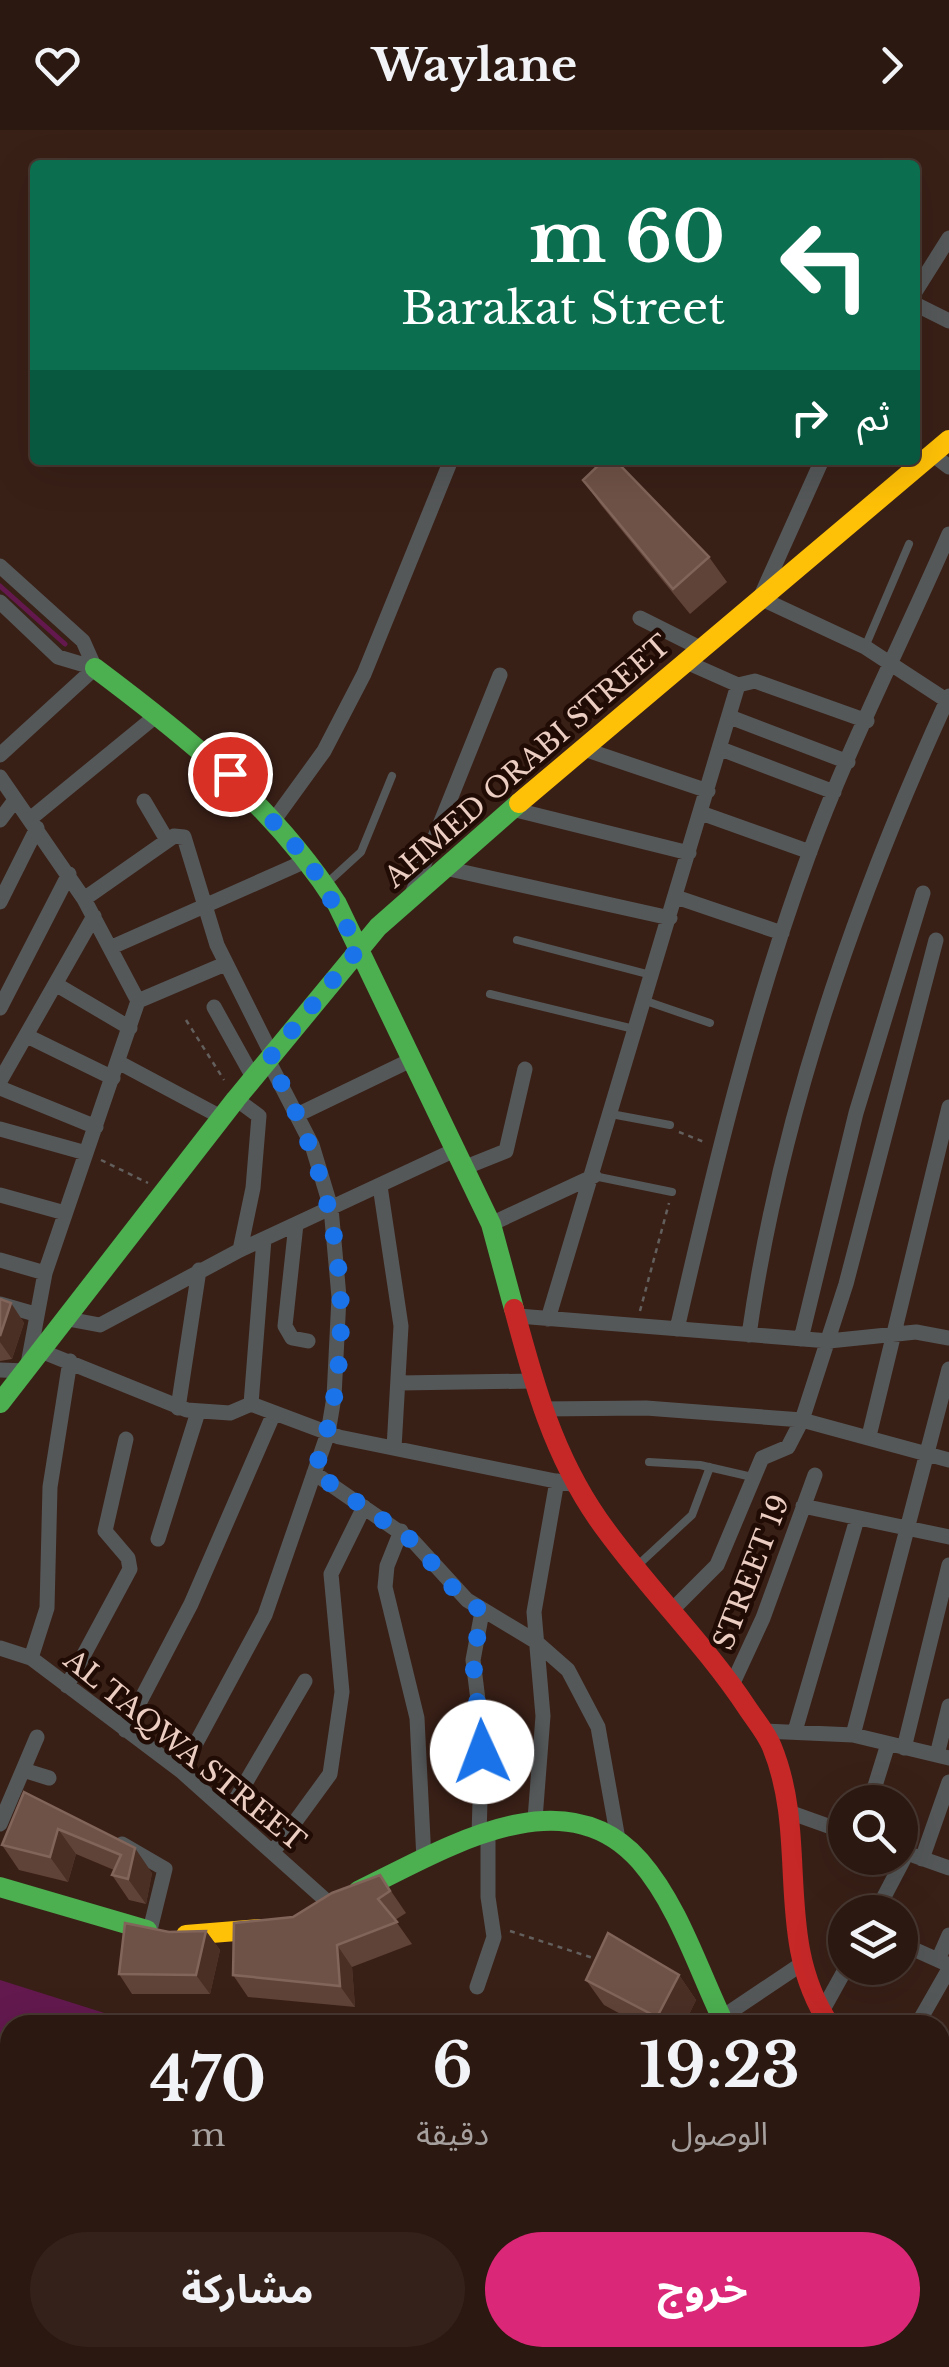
<!DOCTYPE html>
<html lang="ar">
<meta charset="utf-8">
<style>
:root{--surface:#2b1811;--page:#33211a;--text:#f1f3f6;--muted:#a6a09f;--line:#473731;--accent:#db2777}
body{margin:0;font-family:"Libre Baskerville","Noto Sans Arabic",serif;background:var(--page);color:var(--text);direction:rtl;height:100vh;display:flex;flex-direction:column;font-size:38px;white-space:nowrap}
*{box-sizing:border-box;margin:0}
p{font-size:32px;color:var(--muted)}
.icon{flex:none;width:55px;height:55px;fill:none;stroke:currentColor;stroke-width:2;stroke-linecap:round;stroke-linejoin:round}
.map{position:relative;flex:1;overflow:hidden;direction:ltr}
.side{position:absolute;left:0px;top:1885px;width:950px;height:352px;display:flex;flex-direction:column;background:var(--surface);border-radius:30px 30px 0 0;box-shadow:0 10px 40px #0002,0 0 0 2px var(--line);direction:rtl}
.side>*{flex:none}
.banner{position:absolute;left:30px;top:30px;width:890px;height:305px;border-radius:10px;box-shadow:0 10px 40px #0002,0 0 0 2px var(--line);direction:rtl;background:#0b6e4f;color:#fff;overflow:hidden}
.buttons{position:absolute;left:828px;top:1655px;display:grid;gap:20px}
.buttons a{display:grid;place-items:center;width:90px;height:90px;border-radius:50%;background:var(--surface);box-shadow:0 10px 40px #0002,0 0 0 2px var(--line);font-size:50px}
.pin{position:absolute;display:grid;place-items:center;width:85px;height:85px;color:#fff;margin:-42px;border:5px solid #fff;border-radius:50%;box-shadow:0 2px 10px #0007}
.me{position:absolute;width:110px;margin:-55px;rotate:358deg;stroke-linejoin:round;filter:drop-shadow(0 0 8px #0008)}
.turn{display:flex;align-items:center;gap:35px;height:210px;padding:0 30px;font-size:45px}
.turn .icon{width:130px;height:130px;stroke-width:2.5}
.turn b{display:block;font-size:70px;line-height:85px}
.then{display:flex;align-items:center;height:95px;padding:0 30px;background:#0003;gap:20px;font-size:38px}
.eta{display:flex;justify-content:space-evenly;align-items:center;height:170px;text-align:center}
.eta b{font-size:60px;font-weight:700;line-height:70px}
.button{display:flex;gap:20px;margin-top:auto;padding:20px 30px}
.button a{flex:1;height:115px;border-radius:60px;background:var(--accent);color:#fff;font-size:40px;font-weight:700;line-height:115px;text-align:center}
.button a+a{background:var(--page);color:var(--text)}
header{display:flex;justify-content:space-between;align-items:center;height:130px;padding:0 30px;background:var(--surface);font-size:45px;font-weight:700}
.map>svg:first-child{display:block}
.water{fill:#63194e}
.lines{fill:none;stroke-linecap:round;stroke-linejoin:round}
.stream{stroke:#63194e;stroke-width:5}
.path{stroke:#625f5d;stroke-width:2.5;stroke-dasharray:5 5;stroke-linecap:butt}
.lane{stroke:#555859;stroke-width:8}
.street{stroke:#555859;stroke-width:15}
.fast{stroke:#4caf50;stroke-width:20}
.slow{stroke:#ffc107;stroke-width:20}
.jam{stroke:#c62828;stroke-width:20}
.wall{fill:#604338}
.shaded-wall{fill:#4a2f25}
.building{fill:#6f5247;stroke:#82655a;stroke-width:2.5}
.route{stroke:#1a73e8;stroke-width:18;stroke-dasharray:0 32.4}
.labels{text-anchor:middle;stroke-width:9;stroke-linejoin:round;paint-order:stroke}
.street-label{font-size:28px;fill:#eccdc2;stroke:#210c05}
</style>
<header><svg class="icon" aria-label="forward" viewBox="0 0 24 24"><path d="M9 5l7 7-7 7"/></svg>Waylane<svg class="icon" aria-label="heart" viewBox="0 0 24 24"><path d="M12 20l-8-8c-3-5 5-10 8-4 3-6 11-1 8 4z"/></svg></header>
<div class="map">
<svg width="949" height="2237" viewBox="0 0 949 2237">
<rect width="100%" height="100%" fill="#392017"/>
<path class="water" d="M0,1850L136,1893L153,1895H10V1925L0,1922Z"/>
<g class="lines">
<path class="stream" d="M0,456L65,514"/>
<path class="path" d="M186,890L224,950
M679,1002L704,1012
M101,1030L148,1053
M640,1181L669,1073
M510,1801L593,1828"/>
<path class="lane" d="M865,517L909,414
M326,754L361,722L392,646
M517,810L651,845
M490,864L634,899
M643,870L710,893
M611,984L670,995
M594,1046L672,1062
M649,1332L700,1335L752,1347
M638,1435L692,1385L710,1337"/>
<path class="street" d="M915,162L949,108
M915,174L949,191
M932,324L949,337
M822,330L760,468L865,517L949,572
M0,436L83,511L95,538
M0,472L58,527L95,538
M640,488L700,518
M684,531L738,555L755,551L867,591
M730,587L848,632
M581,618L708,661
M721,619L834,662
M0,625L95,538
M0,647L84,769L138,871L45,1143L28,1234
M144,671L167,710
M512,679L689,723
M701,683L810,722
M30,689L157,585
M0,690L15,670
M274,690L324,621L364,544L451,330
M445,738L670,788
M412,764L500,545
M676,767L782,803
M84,769L174,706L184,707L217,815L272,925
M0,772L37,698
M112,817L308,730
M57,855L130,898
M138,871L225,834
M214,877L253,947
M0,878L69,744
M27,906L113,948
M118,932L221,987
M0,951L94,786
M0,958L96,997
M236,969L259,986L253,1058L240,1120
M299,984L411,930
M0,999L86,1023
M466,1037L506,1021L525,939
M380,1056L401,1196L394,1318
M0,1065L65,1083
M296,1094L285,1196L292,1208L308,1211
M491,1094L594,1046
M0,1130L45,1143
M0,1174L35,1184
M518,1186L829,1211L916,1202L949,1208
M68,1189L100,1195L240,1120L457,1019
M548,1189L738,555
M677,1199C714,1038 752,879 809,724C849,615 903,510 949,404
M749,1205C780,985 857,766 949,566
M801,1209L856,983L923,763
M41,1221L187,1280L230,1283L251,1274L339,1307L575,1355
M0,1240L26,1241
M399,1253L534,1251
M251,1274L264,1109
M178,1278L199,1140
M541,1279L646,1278L802,1290L949,1330
M869,1306L949,977
M314,1343L414,1412L467,1470L535,1511L568,1540L598,1597L618,1709
M803,1376L949,1407
M401,1401L387,1436L385,1457L417,1588L424,1730
M158,1409L198,1282
M673,1479L717,1435L762,1328L788,1317L802,1290L846,1154L936,810
M0,1518L31,1528L181,1641L330,1774
M31,1528L47,1478L50,1357L70,1231
M732,1555L763,1488L815,1345
M67,1556L130,1439L128,1428L105,1401L126,1309
M125,1600L191,1474L274,1283
M764,1601L853,1605L949,1628
M795,1601L857,1389
M853,1605L949,1239
M904,1618L949,1435
M937,1625L949,1576
M23,1640L49,1648
M181,1641L265,1485L328,1303L334,1267L339,1167L331,1078L312,1015L268,930
M870,1672L888,1614
M229,1681L305,1551
M789,1682L845,1702
M535,1689L543,1586L534,1482L557,1351
M0,1694L37,1607
M479,1706L482,1602L473,1530L482,1482
M122,1714L165,1739L150,1800
M273,1722L330,1644L342,1562L331,1444L364,1377
M915,1726L949,1738
M922,1729L949,1652
M876,1782L907,1723
M900,1813L949,1835
M938,1830L949,1805
M477,1857L494,1807L488,1767V1702
M821,1883L846,1838
M721,1888L800,1835
M917,1895L949,1839
M940,1985L949,1971
M874,2228L885,2237
M432,2237L435,2228
M603,2237L606,2228
M667,2237L670,2228
M758,2237L761,2228"/>
<path class="fast" d="M95,538C187,607 274,676 337,774L491,1094L514,1179
M0,1273L236,969L378,797L519,673
M0,1757L147,1800
M358,1761C441,1721 563,1643 640,1731C679,1776 699,1842 725,1895"/>
<path class="slow" d="M519,673L949,310
M186,1805L261,1799"/>
<path class="jam" d="M514,1179C534,1254 553,1324 598,1389C644,1455 703,1511 748,1579C756,1591 767,1604 772,1617C810,1710 772,1809 830,1895
M940,2080L949,2086"/>
</g>
<path class="wall" d="M583,350L709,427L727,452L690,484L601,375Z
M0,1169L11,1173L24,1193L12,1229L0,1231Z
M24,1662L152,1743L146,1774L129,1770L112,1745L114,1740L76,1724L68,1752L19,1740L2,1715Z
M380,1745L406,1783L395,1790L412,1814L352,1837L355,1877L248,1867L233,1845L293,1787Z
M206,1801L220,1820L210,1864H132L119,1844L169,1802Z
M679,1845L696,1870L684,1895H641L604,1875L586,1850Z"/>
<path class="shaded-wall" d="M11,1173L24,1193L12,1229L0,1212V1206Z
M58,1699L76,1724L68,1752L50,1727Z
M135,1718L152,1743L146,1774L128,1749Z
M206,1801L220,1820L210,1864L196,1845Z
M337,1815L352,1837L355,1877L340,1856Z
M679,1845L696,1870L684,1895H662L657,1887Z
M529,2228H536L543,2237H525Z"/>
<path class="building" d="M604,330H615L709,427L673,459L583,350Z
M0,1169L11,1173L0,1206Z
M24,1662L135,1718L128,1749L112,1745L121,1725L58,1699L50,1727L2,1715Z
M380,1745L390,1761L378,1769L397,1792L337,1815L340,1856L233,1845L234,1793L293,1787L332,1763Z
M125,1793L169,1802L206,1801L196,1845L119,1844Z
M608,1803L679,1845L657,1887L586,1850Z
M489,2228H529L525,2237H485Z"/>
<g class="lines">
<path class="route" d="M230,644L308,730L359,818L268,930C342,1051 364,1207 314,1342L414,1412L454,1459L482,1482L473,1530L482,1622"/>
</g>
<g class="labels">
<g class="street-label">
<text transform="translate(527 631) rotate(-41)" y="10">AHMED ORABI STREET</text>
<text transform="translate(751 1442) rotate(-69)" y="10">STREET 19</text>
<text transform="translate(185 1620) rotate(39)" y="10">AL TAQWA STREET</text>
</g>
</g>
</svg>
<div class="buttons">
<a><svg class="icon" aria-label="search" viewBox="0 0 24 24"><circle cx="10" cy="10" r="6"/><path d="M15 15l6 6"/></svg></a>
<a><svg class="icon" aria-label="layers" viewBox="0 0 24 24"><path d="M12 4l9 5-9 5-9-5zM3 14l9 5 9-5"/></svg></a>
</div>
<div class="pin" style="left:230px;top:644px;background:#d93025"><svg class="icon" aria-label="arrive" viewBox="0 0 24 24"><path d="M6 21V4h12l-3 4 3 4H6"/></svg></div>
<svg class="me" style="left:482px;top:1622px" viewBox="-20 -20 40 40"><circle r="19" fill="#fff"/><path d="M0-13L10 11 0 6-10 11z" fill="#1a73e8"/></svg>
<div class="banner">
<div class="turn"><svg class="icon" aria-label="left" viewBox="0 0 24 24"><path d="M17 20v-9H6M10 6l-5 5 5 5"/></svg><div><b>60 m</b>Barakat Street</div></div>
<div class="then">ثم<svg class="icon" aria-label="right" viewBox="0 0 24 24"><path d="M7 20v-9h11M14 6l5 5-5 5"/></svg></div>
</div>
<section class="side">
<div class="eta">
<div><b>19:23</b><p>الوصول</p></div>
<div><b>6</b><p>دقيقة</p></div>
<div><b>470</b><p>m</p></div>
</div>
<div class="button"><a>خروج</a><a>مشاركة</a></div>
</section>
</div>
